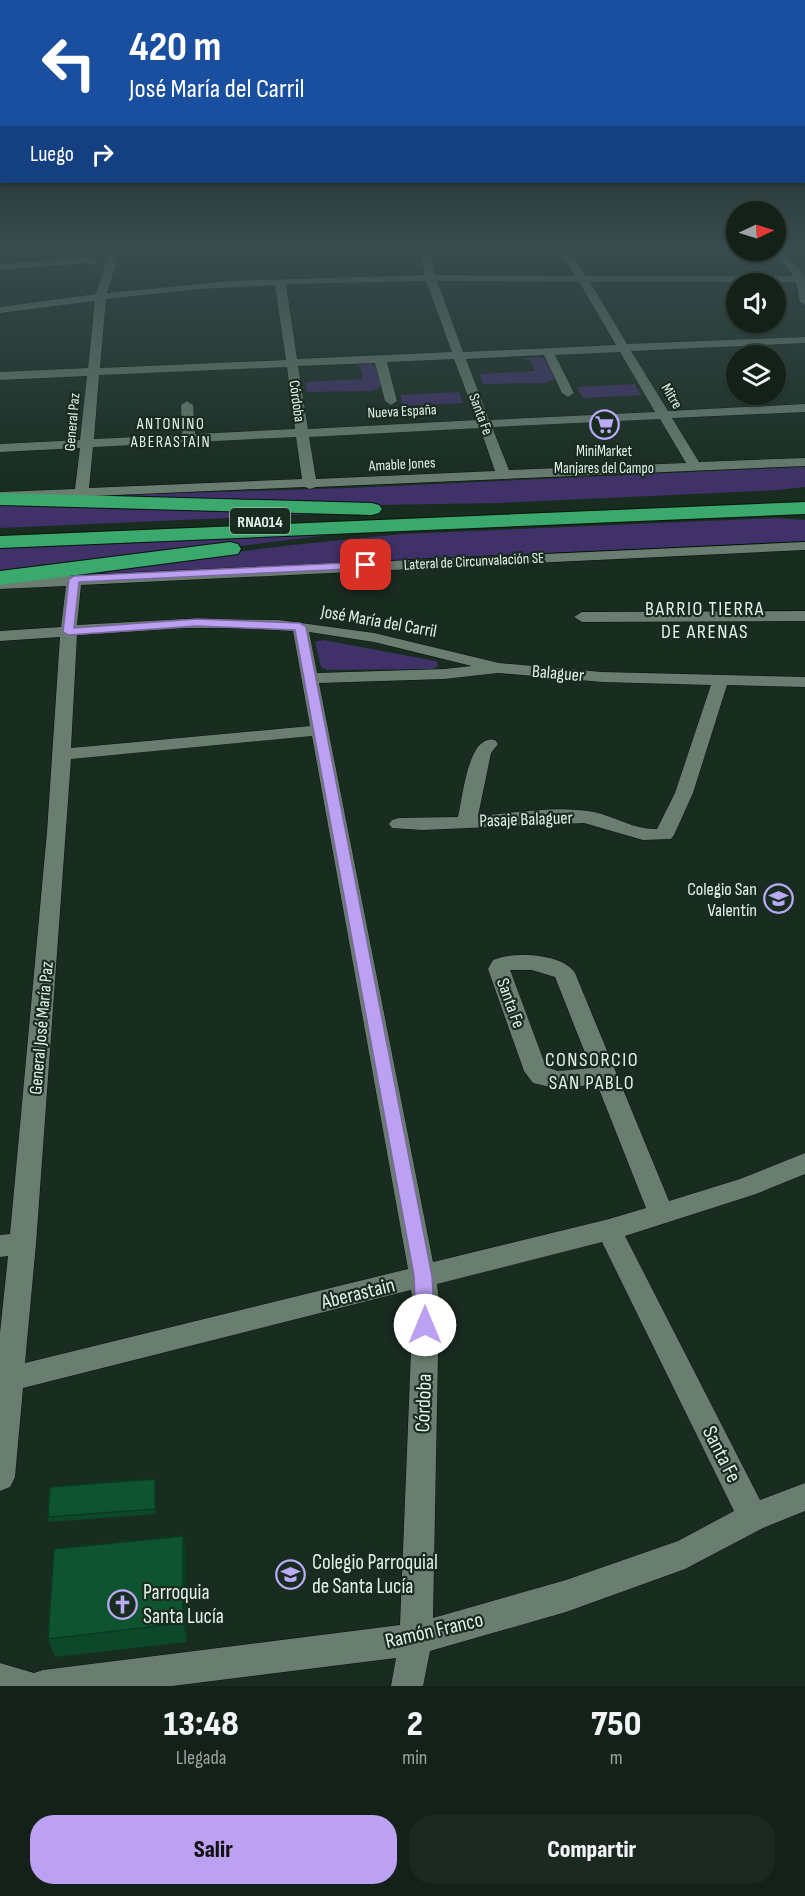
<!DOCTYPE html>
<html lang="es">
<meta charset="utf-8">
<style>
:root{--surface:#132118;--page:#1c2921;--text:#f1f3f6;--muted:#9da3a2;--line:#323e37;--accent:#bca0f2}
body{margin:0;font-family:"Sofia Sans Condensed",sans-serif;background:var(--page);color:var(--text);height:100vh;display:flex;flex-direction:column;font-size:22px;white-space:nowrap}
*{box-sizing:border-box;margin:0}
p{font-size:20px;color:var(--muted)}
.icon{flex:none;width:33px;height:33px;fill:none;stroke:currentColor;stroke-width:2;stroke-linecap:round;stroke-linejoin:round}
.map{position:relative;height:1686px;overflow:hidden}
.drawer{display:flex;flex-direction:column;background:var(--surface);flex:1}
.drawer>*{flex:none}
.hud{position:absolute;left:0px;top:0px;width:806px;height:183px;box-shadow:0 2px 4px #0004,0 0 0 2px var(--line);background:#1a4fa0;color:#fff;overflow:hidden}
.needle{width:39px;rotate:86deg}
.tools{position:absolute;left:726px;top:201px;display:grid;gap:12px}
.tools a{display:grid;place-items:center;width:60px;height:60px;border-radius:50%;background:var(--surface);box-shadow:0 2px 4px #0004,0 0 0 2px var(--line);font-size:30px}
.pin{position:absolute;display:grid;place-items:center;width:51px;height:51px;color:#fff;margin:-26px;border-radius:12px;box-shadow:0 3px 9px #0006}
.me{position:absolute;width:66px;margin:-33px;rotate:0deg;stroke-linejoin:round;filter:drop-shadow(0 0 4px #0008)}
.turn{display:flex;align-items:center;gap:21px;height:126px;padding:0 30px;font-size:27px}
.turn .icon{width:78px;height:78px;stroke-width:2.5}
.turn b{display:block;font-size:42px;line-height:51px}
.then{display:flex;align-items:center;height:57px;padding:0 30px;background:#0003;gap:12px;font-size:22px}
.eta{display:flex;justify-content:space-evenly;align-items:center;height:102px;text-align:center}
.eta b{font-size:36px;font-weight:800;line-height:42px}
.primary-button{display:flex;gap:12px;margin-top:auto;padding:12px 30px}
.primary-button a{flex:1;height:69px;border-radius:24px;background:var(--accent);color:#111;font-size:24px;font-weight:800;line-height:69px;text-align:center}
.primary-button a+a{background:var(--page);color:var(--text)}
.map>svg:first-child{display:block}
.green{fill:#403168}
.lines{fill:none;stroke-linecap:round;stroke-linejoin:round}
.minor-casing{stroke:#04140a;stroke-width:1}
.highway-casing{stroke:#04140a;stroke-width:2}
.minor{fill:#697e70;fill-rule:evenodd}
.highway{fill:#3ba96d;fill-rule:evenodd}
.wall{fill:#0d482a}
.shaded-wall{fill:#0a3b22}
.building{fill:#0f5431;stroke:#0a3b22;stroke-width:1.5}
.route{fill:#bca0f2;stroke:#7a689d;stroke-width:1.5}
.labels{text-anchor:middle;stroke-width:4.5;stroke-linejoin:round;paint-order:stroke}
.far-street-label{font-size:15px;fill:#e6f2e9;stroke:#192c20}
.far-poi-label{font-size:15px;fill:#e6f2e9;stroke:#192c20}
.far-neighbourhood-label{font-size:16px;letter-spacing:1.5px;fill:#e6f2e9;stroke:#192c20}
.shield{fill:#192c20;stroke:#a8b7ad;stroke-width:1.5}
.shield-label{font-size:16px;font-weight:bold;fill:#e6f2e9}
.street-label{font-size:18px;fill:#e6f2e9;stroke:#192c20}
.poi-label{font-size:18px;fill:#e6f2e9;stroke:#192c20;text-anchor:end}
.neighbourhood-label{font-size:20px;letter-spacing:1.5px;fill:#e6f2e9;stroke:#192c20}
.near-street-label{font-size:21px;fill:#e6f2e9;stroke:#192c20}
.near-poi-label{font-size:21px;fill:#e6f2e9;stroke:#192c20;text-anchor:start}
</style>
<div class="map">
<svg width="805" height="1686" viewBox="0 0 805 1686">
<rect width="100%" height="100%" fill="#192c20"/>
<path class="green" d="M540,357L546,360L555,378L546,383L483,384L479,374L535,371L531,361L523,358Z
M370,364L376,367L381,387L371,391L307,392L305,382L363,379L360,367L355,365Z
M635,384L641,395L583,398L577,387Z
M459,392L463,403L403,406L400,395Z
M803,467L805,468V487L778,490L499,503L377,505L90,496L347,488Z
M0,502L342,513L0,528Z
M777,518L805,520V541L38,577L292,545L402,534Z
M345,533L0,576V548Z
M323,640L436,661L438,665L434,669L327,670L321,667L315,642Z"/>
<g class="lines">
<defs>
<path id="minor" d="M110,250H120L107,293L230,281L425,275L420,254C396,254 259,261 249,250H497L492,253L430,254L435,275L575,276L560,250H570L586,276H794L772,250H782L805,276V305L800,302L796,282H590L627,344L805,337V343L631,351L668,411L805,404V412L672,418L699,462L805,458V466L316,487L310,489L305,487L0,500V492L75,489L80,448L0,452V444L80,440L87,376L0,380V372L88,368L95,301L0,313V307L96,294ZM426,281L452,352L297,359L286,284ZM437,281L579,282L616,345L463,352ZM275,285L286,360L100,368L106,299L201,289ZM620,352L655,412L489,420L466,359L544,355L562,393L568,397L574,393L555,355ZM454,359L477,420L308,429L298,366L375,363L385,401L391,405L397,401L387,362ZM287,367L295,429L195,434L193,405L187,401L181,405L182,435L94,439L99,375ZM660,419L686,463L509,470L492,427ZM480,428L495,471L316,479L309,437ZM296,437L302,479L89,488L93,447Z
M91,257L96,260L97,265L88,263L0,270V264Z
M805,542V550L81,585L77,625L185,619L279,620L374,633L499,663L602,672L805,677V687L727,685L693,793L674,835L671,839L643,840L584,823L422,830L392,828L389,824L392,820L399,818L458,817C463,797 468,733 495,740L498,744L491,753L478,816C515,813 557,805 594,812C616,817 635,830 657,829L675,793L711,685L602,682L498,673L444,679L319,683L433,1262L609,1219L646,1208L597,1084L558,1089L533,1083L524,1071L488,969L493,960C513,951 563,953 575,973L669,1201L740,1179L805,1153V1174L756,1194L625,1236L760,1500L805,1483V1511L763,1528L685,1569L566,1612L430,1651L423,1686H391L396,1658L172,1686H0V1663L34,1673L43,1670L400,1625L413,1302L411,1290L23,1388L15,1477L10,1487L0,1491V1333L8,1256L0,1257V1235L10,1234L47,832L60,637L0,641V631L61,627L66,586L0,589V579ZM185,628H247L293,631L310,726L71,748L77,635ZM309,632L374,642L472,666L444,669L317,673ZM312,736L408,1269L25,1363L36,1244L71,759ZM510,970H532L555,977L591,1068L558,1071L546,1067ZM602,1242L734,1511L678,1541L566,1580L433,1618L439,1302L437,1284Z
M805,611V621L582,622L574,617L582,612Z"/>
<path id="highway" d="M0,493L372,503L379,505L382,509L379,513L372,515L0,505Z
M805,502V514L0,548V536Z
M230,542L238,544L241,549L238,554L0,585V571Z"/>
</defs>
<use href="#minor" class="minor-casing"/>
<use href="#highway" class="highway-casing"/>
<use href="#minor" class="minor"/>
<use href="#highway" class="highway"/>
</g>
<path class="wall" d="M156,1484V1514L49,1522L48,1517Z
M183,1536L187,1555V1642L55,1657L48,1639Z"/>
<path class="shaded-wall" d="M155,1479L156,1484V1514L155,1509Z
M183,1536L187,1555V1642L183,1623Z"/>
<path class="building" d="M155,1479V1509L48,1517L50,1487Z
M183,1536V1623L48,1639L54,1549Z"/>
<linearGradient id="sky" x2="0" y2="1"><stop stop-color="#0e1812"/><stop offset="0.51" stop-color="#384b4e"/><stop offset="1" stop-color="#384b4e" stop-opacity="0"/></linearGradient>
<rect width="805" height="486" fill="url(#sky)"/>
<path class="route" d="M366,562L372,565L370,568L79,582L74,628L197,619L300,623L306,627L432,1276L435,1325L432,1331L425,1334L419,1331L416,1325L414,1276L295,630L197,626L68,635L63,632L69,579L74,576Z"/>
<defs>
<symbol id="supermarket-ring" viewBox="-11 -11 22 22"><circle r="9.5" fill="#192c20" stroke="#bbaaf6" stroke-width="1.5"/><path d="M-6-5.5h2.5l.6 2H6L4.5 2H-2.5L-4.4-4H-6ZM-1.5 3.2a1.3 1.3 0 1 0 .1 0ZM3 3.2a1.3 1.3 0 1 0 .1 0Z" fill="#bbaaf6"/></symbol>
<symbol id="school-ring" viewBox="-11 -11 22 22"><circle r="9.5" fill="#192c20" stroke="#bbaaf6" stroke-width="1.5"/><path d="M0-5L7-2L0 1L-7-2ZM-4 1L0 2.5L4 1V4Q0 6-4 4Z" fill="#bbaaf6"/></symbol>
<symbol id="church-ring" viewBox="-11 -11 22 22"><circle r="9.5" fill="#192c20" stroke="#bbaaf6" stroke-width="1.5"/><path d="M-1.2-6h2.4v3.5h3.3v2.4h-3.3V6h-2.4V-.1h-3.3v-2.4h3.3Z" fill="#bbaaf6"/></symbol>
</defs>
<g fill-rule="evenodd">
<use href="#supermarket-ring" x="588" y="408" width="33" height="33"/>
<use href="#school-ring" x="762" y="882" width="33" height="33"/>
<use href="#school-ring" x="274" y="1558" width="33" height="33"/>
<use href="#church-ring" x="106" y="1588" width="33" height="33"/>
</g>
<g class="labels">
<g class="far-street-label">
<text transform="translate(672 396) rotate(59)" y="5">Mitre</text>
<text transform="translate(297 401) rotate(82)" y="5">Córdoba</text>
<text transform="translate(402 411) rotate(-3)" y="5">Nueva España</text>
<text transform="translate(481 414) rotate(69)" y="5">Santa Fe</text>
<text transform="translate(72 422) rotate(-85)" y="5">General Paz</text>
<text transform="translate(402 464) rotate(-3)" y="5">Amable Jones</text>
<text transform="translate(474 561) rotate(-3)" y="5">Lateral de Circunvalación SE</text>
</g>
<g class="far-poi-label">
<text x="604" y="456">MiniMarket<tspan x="604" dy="17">Manjares del Campo</tspan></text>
</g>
<g class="far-neighbourhood-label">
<text x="171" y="429">ANTONINO<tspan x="171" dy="18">ABERASTAIN</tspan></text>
</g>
<rect class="shield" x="230" y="508" width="60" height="26" rx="4.5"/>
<g class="shield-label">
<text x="260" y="527">RNA014</text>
</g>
<g class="street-label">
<text transform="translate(379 621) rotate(10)" y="6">José María del Carril</text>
<text transform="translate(558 673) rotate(5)" y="6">Balaguer</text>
<text transform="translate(526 819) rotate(-2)" y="6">Pasaje Balaguer</text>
<text transform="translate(511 1003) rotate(70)" y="6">Santa Fe</text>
<text transform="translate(41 1028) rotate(-85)" y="6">General José María Paz</text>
</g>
<g class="poi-label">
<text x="757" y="895">Colegio San<tspan x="757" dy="21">Valentín</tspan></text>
</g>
<g class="neighbourhood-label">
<text x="705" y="615">BARRIO TIERRA<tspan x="705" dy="23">DE ARENAS</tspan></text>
<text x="592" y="1066">CONSORCIO<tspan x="592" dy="23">SAN PABLO</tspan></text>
</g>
<g class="near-street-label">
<text transform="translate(358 1293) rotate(-14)" y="7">Aberastain</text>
<text transform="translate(423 1403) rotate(-88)" y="7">Córdoba</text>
<text transform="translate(722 1454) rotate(63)" y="7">Santa Fe</text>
<text transform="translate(434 1630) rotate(-13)" y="7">Ramón Franco</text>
</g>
<g class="near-poi-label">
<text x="312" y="1569">Colegio Parroquial<tspan x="312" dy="24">de Santa Lucía</tspan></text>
<text x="143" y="1599">Parroquia<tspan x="143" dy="24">Santa Lucía</tspan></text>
</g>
</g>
</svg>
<div class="tools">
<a><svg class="needle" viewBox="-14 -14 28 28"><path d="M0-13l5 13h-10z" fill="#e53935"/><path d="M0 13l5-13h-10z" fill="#9da3a2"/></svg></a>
<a><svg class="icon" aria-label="sound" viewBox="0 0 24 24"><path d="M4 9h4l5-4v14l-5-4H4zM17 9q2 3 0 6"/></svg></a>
<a><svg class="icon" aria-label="layers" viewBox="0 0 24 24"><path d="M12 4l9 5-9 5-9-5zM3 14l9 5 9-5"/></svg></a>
</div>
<div class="pin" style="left:366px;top:565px;background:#d93025"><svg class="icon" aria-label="arrive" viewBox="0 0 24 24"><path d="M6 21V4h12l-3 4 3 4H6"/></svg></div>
<svg class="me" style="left:425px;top:1325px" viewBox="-20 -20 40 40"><circle r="19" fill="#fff"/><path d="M0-13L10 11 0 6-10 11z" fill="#bca0f2"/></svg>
<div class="hud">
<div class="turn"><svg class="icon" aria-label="left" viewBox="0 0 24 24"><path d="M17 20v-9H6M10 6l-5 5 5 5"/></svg><div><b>420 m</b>José María del Carril</div></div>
<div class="then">Luego<svg class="icon" aria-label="right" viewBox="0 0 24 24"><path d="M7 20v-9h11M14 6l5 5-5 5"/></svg></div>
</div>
</div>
<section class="drawer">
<div class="eta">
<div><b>13:48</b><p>Llegada</p></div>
<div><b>2</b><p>min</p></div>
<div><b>750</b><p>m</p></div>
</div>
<div class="primary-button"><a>Salir</a><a>Compartir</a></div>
</section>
